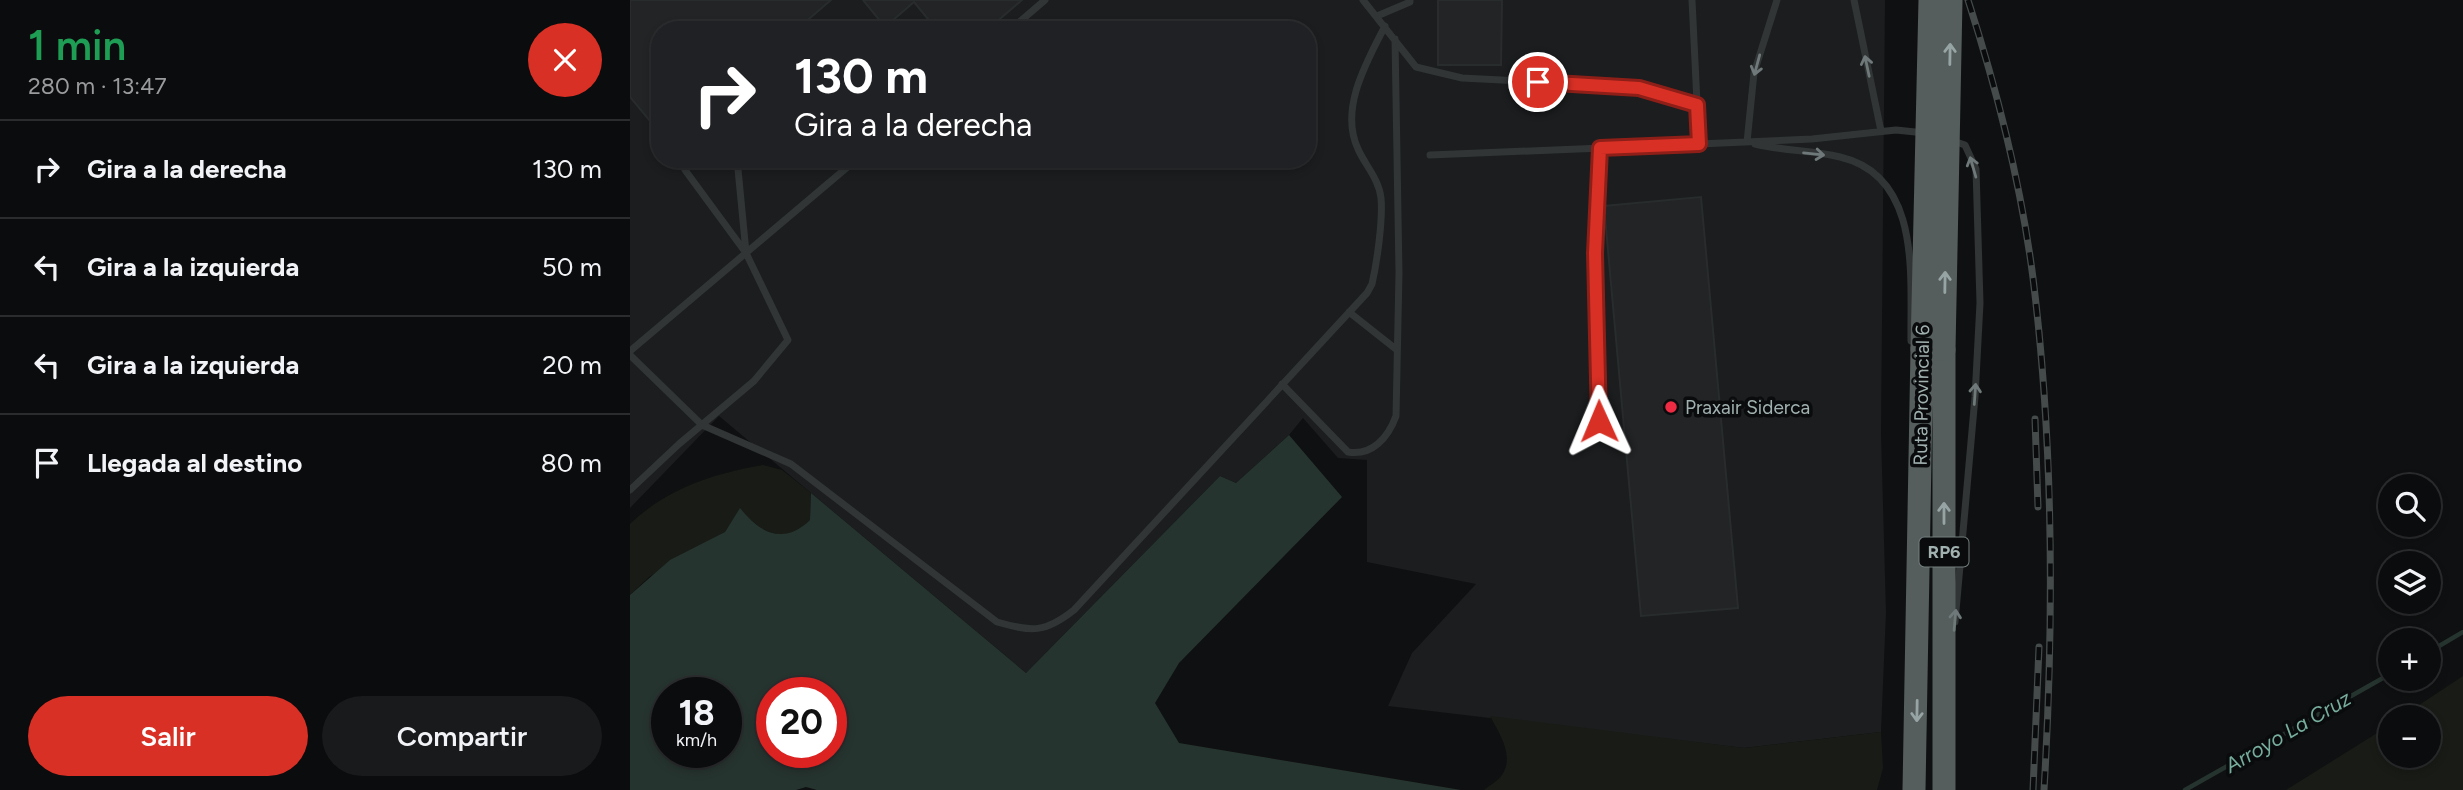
<!DOCTYPE html>
<html lang="es">
<meta charset="utf-8">
<style>
:root{--surface:#0b0c0d;--page:#191a1b;--text:#f1f3f6;--muted:#9a9b9d;--line:#2b2c2e;--accent:#d93025}
body{margin:0;font-family:Figtree,sans-serif;background:var(--page);color:var(--text);height:100vh;display:flex;flex-direction:column;font-size:26px;white-space:nowrap}
*{box-sizing:border-box;margin:0}
p{font-size:23px;color:var(--muted)}
.icon{flex:none;width:38px;height:38px;fill:none;stroke:currentColor;stroke-width:2;stroke-linecap:round;stroke-linejoin:round}
.map{position:relative;flex:1;overflow:hidden}
.sheet{display:flex;flex-direction:column;background:var(--surface);width:630px}
.sheet>*{flex:none}
.guide{position:absolute;left:21px;top:21px;width:665px;height:147px;border-radius:28px;box-shadow:0 4px 10px #0003,0 0 0 2px var(--line);background:#202124;color:#fff;overflow:hidden}
.controls{position:absolute;left:1748px;top:474px;display:grid;gap:14px}
.controls a{display:grid;place-items:center;width:63px;height:63px;border-radius:50%;background:var(--surface);box-shadow:0 4px 10px #0003,0 0 0 2px var(--line);font-size:35px}
.speed{position:absolute;left:21px;top:677px;display:flex;gap:14px;font-size:35px;font-weight:700;text-align:center}
.speed>*{display:grid;place-content:center;width:91px;height:91px;border-radius:50%;background:var(--surface);box-shadow:0 4px 10px #0003,0 0 0 2px var(--line);line-height:1}
.speed small{font-size:18px;font-weight:400}
.speed .limit{border:10px solid #d22;background:#fff;color:#111}
.pin{position:absolute;display:grid;place-items:center;width:60px;height:60px;color:#fff;margin:-30px;border:4px solid #fff;border-radius:50%;box-shadow:0 2px 7px #0007}
.me{position:absolute;width:77px;margin:-38px;rotate:359deg;stroke-linejoin:round;filter:drop-shadow(0 0 5px #0008)}
.turn{display:flex;align-items:center;gap:24px;height:147px;padding:0 28px;font-size:32px}
.turn .icon{width:91px;height:91px;stroke-width:2.5}
.turn b{display:block;font-size:49px;line-height:60px}
.round{display:grid;place-items:center;flex:none;width:74px;height:74px;border-radius:37px;background:var(--page)}
.head{display:flex;align-items:center;justify-content:space-between;height:119px;padding:0 28px}
h1{font-size:42px;font-weight:600;line-height:52px;color:#1e9e55}
.button{display:flex;gap:14px;margin-top:auto;padding:14px 28px}
.button a{flex:1;height:80px;border-radius:42px;background:var(--accent);color:#fff;font-size:28px;font-weight:600;line-height:80px;text-align:center}
.button a+a{background:var(--page);color:var(--text)}
ul{padding:0;list-style:none}
li{display:flex;align-items:center;gap:21px;height:98px;padding:0 28px;border-top:2px solid var(--line)}
li div{flex:1}
li b{display:block;font-size:26px}
li em{font-style:normal}
main{display:flex;flex:1;min-height:0}
.map>svg:first-child{display:block}
.built{fill:#1b1d1e;fill-rule:evenodd}
.green{fill:#191b16}
.water{fill:#26342f;fill-rule:evenodd}
.lines{fill:none;stroke-linecap:round;stroke-linejoin:round}
.stream{stroke:#26342f;stroke-width:4.5}
.building{fill:#222425;stroke:#292c2d;stroke-width:2}
.service{stroke:#313536;stroke-width:7}
.trunk{stroke:#555e5d;stroke-width:23}
.rail-casing{stroke:#444b4a;stroke-width:7}
.rail{stroke:#0a0b0c;stroke-width:4.5;stroke-dasharray:13;stroke-linecap:butt}
.trunk-bridge{stroke:#555e5d;stroke-width:23}
.oneway{stroke:#96a5a4}
.oneway2{stroke:#6f7979}
.route-casing{stroke:#8d1f18;stroke-width:18}
.route{stroke:#d93025;stroke-width:12}
.poi-dot{fill:#ed2b43;stroke:#0a0b0c;stroke-width:2.5}
.labels{text-anchor:middle;stroke-width:7;stroke-linejoin:round;paint-order:stroke}
.shield{fill:#0a0b0c;stroke:#747f7f;stroke-width:2}
.shield-label{font-size:18px;font-weight:bold;fill:#a1b1b0}
.street-label{font-size:19px;fill:#a1b1b0;stroke:#0a0b0c}
.poi-label{font-size:19px;fill:#a1b1b0;stroke:#0a0b0c;text-anchor:start}
.water-label{font-size:21px;font-style:italic;fill:#77ad9c;stroke:#0a0b0c}
</style>
<main>
<section class="sheet">
<div class="head"><div><h1>1 min</h1><p>280 m · 13:47</p></div><a class="round" style="background:#d93025;color:#fff"><svg class="icon" aria-label="close" viewBox="0 0 24 24"><path d="M6 6l12 12M18 6L6 18"/></svg></a></div>
<ul>
<li><svg class="icon" aria-label="right" viewBox="0 0 24 24"><path d="M7 20v-9h11M14 6l5 5-5 5"/></svg><div><b>Gira a la derecha</b></div><em>130 m</em></li>
<li><svg class="icon" aria-label="left" viewBox="0 0 24 24"><path d="M17 20v-9H6M10 6l-5 5 5 5"/></svg><div><b>Gira a la izquierda</b></div><em>50 m</em></li>
<li><svg class="icon" aria-label="left" viewBox="0 0 24 24"><path d="M17 20v-9H6M10 6l-5 5 5 5"/></svg><div><b>Gira a la izquierda</b></div><em>20 m</em></li>
<li><svg class="icon" aria-label="arrive" viewBox="0 0 24 24"><path d="M6 21V4h12l-3 4 3 4H6"/></svg><div><b>Llegada al destino</b></div><em>80 m</em></li>
</ul>
<div class="button"><a>Salir</a><a>Compartir</a></div>
</section>
<div class="map">
<svg width="1833" height="790" viewBox="0 0 1833 790">
<rect width="100%" height="100%" fill="#0f1011"/>
<path class="built" d="M0,0H1255L1251,433L1256,612L1251,732L1114,748L758,706L782,653L846,584L737,562V460L708,458L673,418L659,435L606,483L590,476L396,673L89,416L0,508ZM30,30H677V159H30Z"/>
<path class="green" d="M133,465L152,470L181,493L180,520C153,546 132,533 110,509L95,532L19,577L0,595V524C38,488 82,474 133,465Z
M1833,676V790H1656L1760,725V756H1799V718L1771,717Z
M860,716L1114,748L1251,732L1253,768L1247,790H854C859,786 868,781 872,775C885,756 869,733 860,716Z"/>
<path class="water" d="M659,435L712,497L549,663L525,703L549,743L831,790H187L176,787L166,790H0V595L40,560L95,532L110,508C131,534 154,545 180,520L181,493L396,673L590,476L606,483ZM37,693H96V752H37ZM142,693H201V752H142Z"/>
<g class="lines">
<path class="stream" d="M1799,652L1833,632
M1555,790L1760,674"/>
</g>
<path class="building" d="M0,0H201L166,30H30V133L0,97Z
M233,0H392L357,30H307L284,2L255,27Z
M808,0H872L871,65H808Z
M1071,197L1108,608L1011,616L974,206Z"/>
<g class="lines">
<path class="service" d="M733,0L786,67L832,78L1009,87L1067,105
M1062,0L1069,144L1182,139L1266,130L1295,133
M1224,0L1251,131
M747,16L780,2V0
M380,30L415,0
M1323,141L1335,145L1346,169L1350,303L1345,397L1325,622
M1117,142L1124,73L1147,0
M1125,144C1153,151 1182,150 1210,157C1292,176 1280,277 1281,341
M800,155L1069,144
M107,159L116,252
M719,312L767,350
M0,351L227,159
M0,355L72,425L161,464L367,622C402,632 415,633 444,610L737,293L742,284C747,262 753,220 751,198C749,179 735,165 728,149C709,109 737,61 755,26
M652,384L718,452C742,456 758,438 766,416L769,273L765,39
M969,421L965,253L970,148
M0,490L49,444L124,381L158,340L116,253L55,170"/>
<path class="trunk" d="M1314,350V790
M1284,790L1292,349"/>
<defs>
<path id="rail" d="M1338,0C1367,90 1391,184 1403,278C1424,447 1424,620 1414,790
M1405,419L1408,507
M1403,790L1409,647"/>
</defs>
<use href="#rail" class="rail-casing"/>
<use href="#rail" class="rail"/>
<path class="trunk-bridge" d="M1292,349L1300,0
M1314,350L1321,0"/>
</g>
<defs><path id="oneway-shaft" d="M-6 0H5M1.5-3L5.5 0L1.5 3" fill="none" stroke-width="1.6" stroke-linecap="round" stroke-linejoin="round" transform="scale(1.75)"/></defs>
<g class="oneway">
<use href="#oneway-shaft" transform="translate(1320 54) rotate(-89)"/>
<use href="#oneway-shaft" transform="translate(1315 282) rotate(-89)"/>
<use href="#oneway-shaft" transform="translate(1314 513) rotate(-90)"/>
<use href="#oneway-shaft" transform="translate(1287 711) rotate(91)"/>
</g>
<g class="oneway2">
<use href="#oneway-shaft" transform="translate(1127 65) rotate(105)"/>
<use href="#oneway-shaft" transform="translate(1237 66) rotate(-102)"/>
<use href="#oneway-shaft" transform="translate(1184 154) rotate(6)"/>
<use href="#oneway-shaft" transform="translate(1343 167) rotate(-106)"/>
<use href="#oneway-shaft" transform="translate(1345 394) rotate(-86)"/>
<use href="#oneway-shaft" transform="translate(1325 620) rotate(-85)"/>
</g>
<g class="lines">
<defs>
<path id="route" d="M908,82L1009,88L1067,105L1069,144L970,148L965,253L969,421"/>
</defs>
<use href="#route" class="route-casing"/>
<use href="#route" class="route"/>
</g>
<circle class="poi-dot" cx="1041" cy="407" r="7"/>
<g class="labels">
<rect class="shield" x="1289.5" y="537.5" width="49" height="29" rx="5"/>
<g class="shield-label">
<text x="1314" y="558">RP6</text>
</g>
<g class="street-label">
<text transform="translate(1291 395) rotate(-89)" y="7">Ruta Provincial 6</text>
</g>
<g class="poi-label">
<text x="1055" y="414">Praxair Siderca</text>
</g>
<g class="water-label">
<text transform="translate(1658 732) rotate(-30)" y="7">Arroyo La Cruz</text>
</g>
</g>
</svg>
<div class="controls">
<a><svg class="icon" aria-label="search" viewBox="0 0 24 24"><circle cx="10" cy="10" r="6"/><path d="M15 15l6 6"/></svg></a>
<a><svg class="icon" aria-label="layers" viewBox="0 0 24 24"><path d="M12 4l9 5-9 5-9-5zM3 14l9 5 9-5"/></svg></a>
<a>+</a>
<a>−</a>
</div>
<div class="speed"><div>18<small>km/h</small></div><div class="limit">20</div></div>
<div class="pin" style="left:908px;top:82px;background:#d93025"><svg class="icon" aria-label="arrive" viewBox="0 0 24 24"><path d="M6 21V4h12l-3 4 3 4H6"/></svg></div>
<svg class="me" style="left:969px;top:421px" viewBox="-20 -20 40 40"><path d="M0-17L14 15 0 8-14 15z" fill="#d93025" stroke="#fff" stroke-width="4"/></svg>
<div class="guide">
<div class="turn"><svg class="icon" aria-label="right" viewBox="0 0 24 24"><path d="M7 20v-9h11M14 6l5 5-5 5"/></svg><div><b>130 m</b>Gira a la derecha</div></div>
</div>
</div>
</main>
